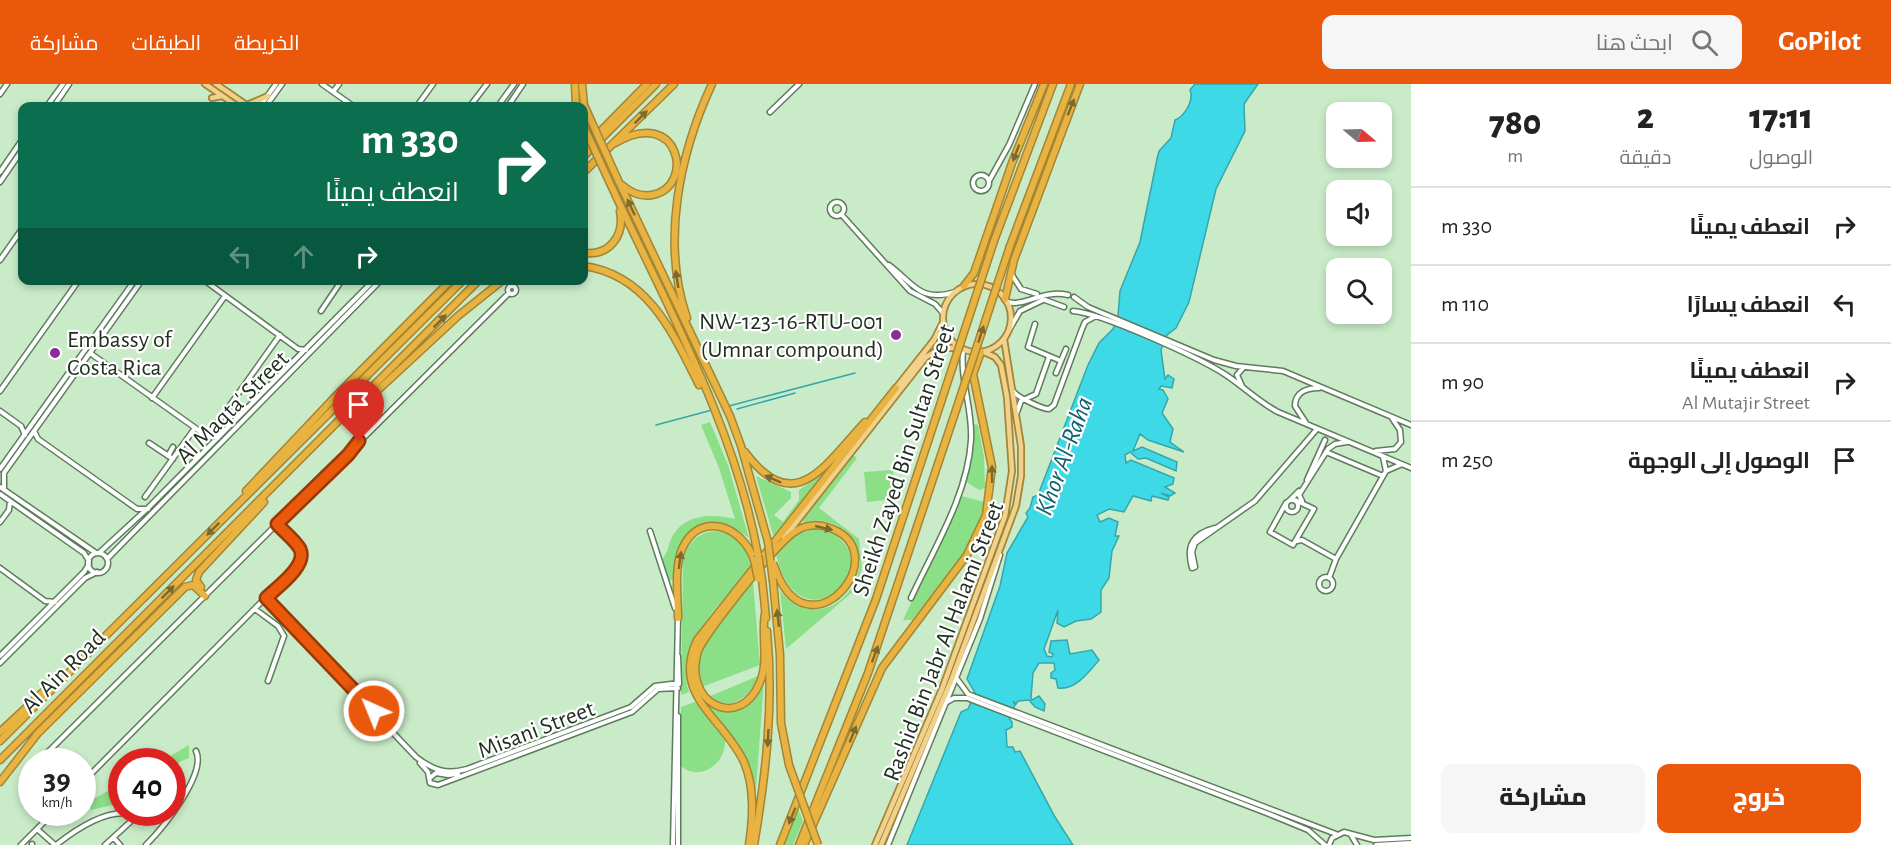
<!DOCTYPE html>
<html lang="ar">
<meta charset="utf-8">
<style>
:root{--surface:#fff;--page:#f6f6f6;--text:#222;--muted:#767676;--line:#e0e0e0;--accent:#ea580c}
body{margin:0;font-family:"Alegreya Sans",Cairo,sans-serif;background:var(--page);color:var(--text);direction:rtl;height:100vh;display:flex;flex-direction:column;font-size:22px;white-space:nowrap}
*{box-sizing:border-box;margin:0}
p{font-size:20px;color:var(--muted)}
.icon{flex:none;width:33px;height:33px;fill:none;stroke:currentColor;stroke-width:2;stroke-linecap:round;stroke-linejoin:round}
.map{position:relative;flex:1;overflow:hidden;direction:ltr}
.side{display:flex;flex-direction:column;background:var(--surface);width:480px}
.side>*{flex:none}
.banner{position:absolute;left:18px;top:18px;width:570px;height:183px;border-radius:12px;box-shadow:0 3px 9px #0003;direction:rtl;background:#0b6e4f;color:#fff;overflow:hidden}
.needle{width:39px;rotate:109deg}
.fabs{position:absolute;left:1326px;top:18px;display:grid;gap:12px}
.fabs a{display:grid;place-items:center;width:66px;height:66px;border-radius:12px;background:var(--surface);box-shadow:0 3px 9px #0003;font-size:30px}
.speed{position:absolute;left:18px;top:664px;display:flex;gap:12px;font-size:30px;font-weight:700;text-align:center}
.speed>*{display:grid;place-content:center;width:78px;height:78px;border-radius:50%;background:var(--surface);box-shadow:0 3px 9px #0003;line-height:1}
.speed small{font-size:15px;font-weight:400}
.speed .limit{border:9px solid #d22;background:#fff;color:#111}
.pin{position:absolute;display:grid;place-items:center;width:51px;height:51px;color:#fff;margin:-62px -26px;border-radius:50% 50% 50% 0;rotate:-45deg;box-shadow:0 0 6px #0007}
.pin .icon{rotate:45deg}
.me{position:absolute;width:66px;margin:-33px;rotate:316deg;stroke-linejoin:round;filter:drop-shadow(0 0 4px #0008)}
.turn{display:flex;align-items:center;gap:21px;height:126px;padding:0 30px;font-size:27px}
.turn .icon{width:78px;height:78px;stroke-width:2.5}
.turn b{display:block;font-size:42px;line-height:51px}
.lanes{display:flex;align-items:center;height:57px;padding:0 30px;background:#0003;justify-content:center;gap:30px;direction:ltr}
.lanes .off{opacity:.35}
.eta{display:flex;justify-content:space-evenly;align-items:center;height:102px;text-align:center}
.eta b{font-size:36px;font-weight:800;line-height:42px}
.action{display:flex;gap:12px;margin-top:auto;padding:12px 30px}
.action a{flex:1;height:69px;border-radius:12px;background:var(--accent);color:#fff;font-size:24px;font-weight:800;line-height:69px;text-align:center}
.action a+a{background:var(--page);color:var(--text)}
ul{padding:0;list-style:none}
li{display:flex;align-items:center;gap:18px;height:78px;padding:0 30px;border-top:2px solid var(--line)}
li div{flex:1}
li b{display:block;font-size:22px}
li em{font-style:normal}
header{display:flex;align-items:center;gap:36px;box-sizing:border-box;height:84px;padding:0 30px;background:var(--accent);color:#fff}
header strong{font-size:28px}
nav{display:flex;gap:33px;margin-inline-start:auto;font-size:21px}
.search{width:420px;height:54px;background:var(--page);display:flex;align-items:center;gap:15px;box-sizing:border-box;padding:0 21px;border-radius:12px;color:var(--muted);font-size:22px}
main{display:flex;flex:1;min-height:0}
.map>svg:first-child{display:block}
.green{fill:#8adf87}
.water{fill:#3ed9e6;stroke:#36a6ab;stroke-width:1.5}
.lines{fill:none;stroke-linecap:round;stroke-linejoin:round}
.stream{stroke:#36a6ab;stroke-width:1.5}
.minor-casing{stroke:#5e7c5d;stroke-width:7}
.major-casing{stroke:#a38536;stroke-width:8}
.highway-casing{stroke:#a38536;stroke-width:9}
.minor{stroke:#fff;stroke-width:4}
.major{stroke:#f1d18c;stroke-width:4.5}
.highway{stroke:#e8b340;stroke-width:6}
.highway-bridge-casing{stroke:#a38536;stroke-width:9;stroke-linecap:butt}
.highway-bridge{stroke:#e8b340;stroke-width:6}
.oneway{fill:#7b6a30}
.route-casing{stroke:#983908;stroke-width:15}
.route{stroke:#ea580c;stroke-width:10}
.poi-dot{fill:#8c2d97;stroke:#fff;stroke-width:2}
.labels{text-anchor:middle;stroke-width:4.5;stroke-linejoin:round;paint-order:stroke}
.poi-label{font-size:24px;fill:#222f22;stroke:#fff;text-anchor:end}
.street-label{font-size:24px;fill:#222f22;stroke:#fff}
.water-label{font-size:26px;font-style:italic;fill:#0b6269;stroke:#fff}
</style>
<header>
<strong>GoPilot</strong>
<div class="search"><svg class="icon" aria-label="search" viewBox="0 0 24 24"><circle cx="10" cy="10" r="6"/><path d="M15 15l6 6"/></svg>ابحث هنا</div>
<nav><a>الخريطة</a><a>الطبقات</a><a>مشاركة</a></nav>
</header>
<main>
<section class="side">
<div class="eta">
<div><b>17:11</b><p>الوصول</p></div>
<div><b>2</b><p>دقيقة</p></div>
<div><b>780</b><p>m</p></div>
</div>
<ul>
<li><svg class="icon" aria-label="right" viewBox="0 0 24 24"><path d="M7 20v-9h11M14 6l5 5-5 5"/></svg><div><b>انعطف يمينًا</b></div><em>330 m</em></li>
<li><svg class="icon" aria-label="left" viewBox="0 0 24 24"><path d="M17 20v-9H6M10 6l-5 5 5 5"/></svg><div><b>انعطف يسارًا</b></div><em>110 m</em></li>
<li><svg class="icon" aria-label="right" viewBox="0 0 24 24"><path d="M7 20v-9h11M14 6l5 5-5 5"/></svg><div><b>انعطف يمينًا</b><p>Al Mutajir Street</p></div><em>90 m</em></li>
<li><svg class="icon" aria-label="arrive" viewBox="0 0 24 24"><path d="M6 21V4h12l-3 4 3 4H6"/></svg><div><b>الوصول إلى الوجهة</b></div><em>250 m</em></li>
</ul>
<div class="action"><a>خروج</a><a>مشاركة</a></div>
</section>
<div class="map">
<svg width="1411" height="761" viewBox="0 0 1411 761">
<rect width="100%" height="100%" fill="#caebc8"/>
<path class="green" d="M710,338L728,381L749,454C704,421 676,444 675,495L669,497L660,477C668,471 668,460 673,451C687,429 714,430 735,435L719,384L701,341Z
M973,340L978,341L984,373L985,404L979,406L965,397L972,374Z
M853,371L857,374L819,424L859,455L862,484L855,506L786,565L780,507C831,564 895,472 836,441C827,437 815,434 805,439L802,436Z
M893,386L896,415L867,418L864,388Z
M823,390L774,454L756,392L791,408V414L774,431L783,438L799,416V406Z
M961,412L985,418C977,465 940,500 912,536H903Z
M811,445C824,445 835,448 844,459C875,497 796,559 776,470L796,451Z
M716,447C738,451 747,463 751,484C723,518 673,560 689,608L681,611L683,477C687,459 698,448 716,447Z
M753,497L760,581L699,604L696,582L703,561Z
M758,592C750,614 729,629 708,613Z
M764,597L755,719L746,676L737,658L703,616C727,637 753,626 764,597Z
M695,618L725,655C727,681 698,698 681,682V623Z
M189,661V674L179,678L177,684H173L172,678H160Z
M121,700V719L91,726L88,718Z
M798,724L803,737L793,761H784Z"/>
<path class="water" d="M1195,0H1258L1244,20L1245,47L1216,105L1189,218L1176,244L1167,251L1161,266L1165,295L1168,291L1174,295L1172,304L1161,302L1159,305L1163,306L1168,315L1162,329L1173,345L1170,358L1184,368L1148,356L1140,350L1133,367L1142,363L1177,378L1176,387L1146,374L1138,375L1130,368L1125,371L1126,379L1131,376L1174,394L1173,400L1165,403L1175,409L1170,412L1161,409L1169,413L1168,416L1152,412L1151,417L1133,412L1124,428L1109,425L1097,431L1100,438L1109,434L1118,438L1115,452H1119L1112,467L1109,494L1101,506V528L1091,535L1076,537L1064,543L1057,539L1058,526L1044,565L1047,572L1052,573L1053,570L1049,568L1051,557L1067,556L1070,570L1092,566L1099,576C1089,588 1075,607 1058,604L1056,595L1051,594V589L1055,586L1054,579H1039L1033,589L1031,614L1032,616L1039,612L1045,620L1044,627L1035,623L1029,616L1018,617L1016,620L1013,617L1015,621L1009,634L1012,638V643L1006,646L1007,663H1013L1015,668L1020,667L1055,733L1073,761H907L961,628L968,625L975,609L967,595L1000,502L1007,469L1028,433L1026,429L1030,424L1033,413L1038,411L1088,281L1099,259L1113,245L1118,232L1120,207L1140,158L1157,75L1159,67L1171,54L1175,36C1185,32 1194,16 1190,6Z"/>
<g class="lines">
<path class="stream" d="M729,322L855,289
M737,325L795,309
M656,341L712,326"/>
<defs>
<path id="minor" d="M322,0L353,22
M333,8L339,0
M0,10L7,0
M47,22L63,0
M54,22L69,0
M260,22L276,0
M266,22L282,0
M417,22L433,0
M470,22L487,0
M498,22L514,0
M508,22L523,0
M770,28L799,0
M0,88L22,56
M973 99a8 8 0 1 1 16 0a8 8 0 1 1-16 0Z
M989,97L1009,61L1035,0
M0,98L22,66
M830 125a7 7 0 1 1 14 0a7 7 0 1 1-14 0Z
M841,130L910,207L935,220L943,229
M0,176L22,145
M889,181C913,199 920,219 955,208
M1012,191L1021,205L1037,210
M204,196L298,265L306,266
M508 206a4 4 0 1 1 8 0a4 4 0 1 1-8 0Z
M1074,213L1088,223L1214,276L1236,282L1283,287L1411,341
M1045,216L1064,223
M1007,218C1027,223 1042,205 1068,211
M321,227L342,196
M1073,227C1102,229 1200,274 1226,291C1244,303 1259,318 1278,328L1411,384
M1035,240L1028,263L1061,277
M1009,246L1020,227L1043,216
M90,269L208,353L218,354
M1056,289L1066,265
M1242,302L1237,291L1243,284
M0,307L79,196
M1013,307C1017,313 1042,325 1049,325L1054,321L1082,245L1085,238L1096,232
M152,314L225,212
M0,327L21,342L25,351
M1017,328L1021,317L1036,310L1049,273
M1306,339L1295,322C1295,308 1307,304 1319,304
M213,345L280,251
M34,347L38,355L137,425H148
M149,359L173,375
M1376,367L1395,365L1401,358L1400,346L1392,334
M1326,368L1383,392
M168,372L173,363
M1383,373L1386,387L1400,381
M0,385L135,196
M1307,396L1325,356
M0,403L96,469
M4,406V389L142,196
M0,410L84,469L89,477
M145,413L195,344
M1286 422a6 6 0 1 1 12 0a6 6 0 1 1-12 0Z
M1290,416L1299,407
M1302,417L1299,411L1328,365L1335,360L1347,358
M1286,419L1270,448L1293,461L1314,425L1295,416
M0,438L9,426L10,417
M1215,444C1192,450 1186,462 1192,484L1195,483L1192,468L1195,459L1255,417L1317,345
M650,447L675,524
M1297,457L1302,456L1336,475
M99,469L148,424L374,196
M88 479a10 10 0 1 1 20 0a10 10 0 1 1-20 0Z
M107,475L381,196
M0,484L45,517L55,518
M1319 500a7 7 0 1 1 14 0a7 7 0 1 1-14 0Z
M1329,494L1336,475L1386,387
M265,514L416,673C433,686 446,691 467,685L631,623L655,602L679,599
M911,514C933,466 968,411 971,356C973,326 960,297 963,266
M255,525L278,542L284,552L268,597
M0,572L84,488L89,480
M678,572L679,600
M0,579L85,494L97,488
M957,595L968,610L1336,750
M947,618L954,614H967L1269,730L1308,746L1325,761
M43,678L46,670L509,209
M420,679L428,688L430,699L438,701L632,628L658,605L678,604
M430,694L436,689L448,691L458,690
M82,699L297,482C308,465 288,452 277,440
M172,699L185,708
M37,745L55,761
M1351,751L1357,761
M114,754L120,761
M21,761L53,729
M32,761V760
M56,761C75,746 111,721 137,732
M105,761L140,729
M146,761C162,745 207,690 196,667
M673,761L678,534
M678,761V632
M888,761L980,535L1000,471
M1329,761L1332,754L1344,748L1374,756L1411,754
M1376,761L1411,759"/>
<path id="major" d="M205,0L237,22
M216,0L248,22
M212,14L222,12
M247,21L268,12
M943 234a34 34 0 1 1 68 0a34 34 0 1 1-68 0Z
M896,304L934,256L943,238
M784,454L926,273L942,264H960
M875,761L942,605L1005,432L1012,387L1007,313L1001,281L995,273L984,268
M881,761L951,597L1016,422L1021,392V362L1004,255"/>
<path id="highway" d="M575,0L576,22
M582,0L584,21
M615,59C680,21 696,103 652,111C640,113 631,109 622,101
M584,64L647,0
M584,72L656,0
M584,88L674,0
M618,96L730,332L741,362L768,458
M616,112C670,228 735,344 758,471
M994,157L1053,0
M1010,162L1071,0
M584,169C609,172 625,152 620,127
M584,182C648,191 673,249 699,301
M964,202L974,189L1012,79L1044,0
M1005,215L1014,176L1080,0
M687,234C661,159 679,71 712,0
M350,332L458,232L503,196
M745,368C795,435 825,381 865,338
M246,407L333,315L451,196
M762,495L766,534
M773,497L780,571L781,639L789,681
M201,503L196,496L199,488L264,418
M765,529C761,552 769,577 760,598C739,649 682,618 698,567C707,547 777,458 796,447C805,441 817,440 827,443C899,465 814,571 778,492
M678,534C678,514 674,484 682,465C699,426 742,441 754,476
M0,648L44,607
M36,651L185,503L193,501L205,512
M0,657L463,196
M0,676L479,196
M0,698L38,649
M749,761C753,734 755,704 744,678C723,633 671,612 697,556L896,304
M754,761C766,690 774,619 767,547
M780,761L876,515L940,321
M799,761L868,589L956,326
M804,761L882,584L967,471L986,431L992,383L973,290L981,268"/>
</defs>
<use href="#minor" class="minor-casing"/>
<use href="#major" class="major-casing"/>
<use href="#highway" class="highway-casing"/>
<use href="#minor" class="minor"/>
<use href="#major" class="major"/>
<use href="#highway" class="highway"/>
<defs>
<path id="highway-bridge" d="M584,21L618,96
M584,43L616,112
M940,321L994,157
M956,326L1010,162
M768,458L773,497
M758,471L762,495
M754,476L758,495
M773,479L778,492
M789,681L818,761"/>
</defs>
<use href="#highway-bridge" class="highway-bridge-casing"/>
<use href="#highway-bridge" class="highway-bridge"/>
</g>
<defs><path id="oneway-solid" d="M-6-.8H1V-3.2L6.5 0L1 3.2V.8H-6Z" transform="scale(1.5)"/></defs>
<g class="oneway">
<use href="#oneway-solid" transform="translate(1071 23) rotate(-69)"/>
<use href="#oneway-solid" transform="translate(641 33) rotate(-45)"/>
<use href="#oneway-solid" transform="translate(1016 69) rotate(111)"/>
<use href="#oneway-solid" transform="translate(631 123) rotate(-115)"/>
<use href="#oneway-solid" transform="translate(677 195) rotate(-99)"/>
<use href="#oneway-solid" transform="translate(440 237) rotate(-45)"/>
<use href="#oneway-solid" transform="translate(981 250) rotate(-72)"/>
<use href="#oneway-solid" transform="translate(992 390) rotate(-90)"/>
<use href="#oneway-solid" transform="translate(773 395) rotate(-156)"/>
<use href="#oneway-solid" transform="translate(824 444) rotate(13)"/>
<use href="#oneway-solid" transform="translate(213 445) rotate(135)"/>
<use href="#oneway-solid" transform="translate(680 476) rotate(-82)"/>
<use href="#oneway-solid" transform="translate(168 508) rotate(-45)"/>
<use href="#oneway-solid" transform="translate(778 534) rotate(-96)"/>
<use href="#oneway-solid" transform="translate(875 570) rotate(-70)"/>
<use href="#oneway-solid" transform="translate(853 650) rotate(-68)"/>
<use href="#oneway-solid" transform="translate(768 654) rotate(93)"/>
<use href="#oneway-solid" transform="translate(792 732) rotate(112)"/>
</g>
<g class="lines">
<defs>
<path id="route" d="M359,357L348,371L277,440C284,448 295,456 300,465C308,482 276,504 266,514L374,627"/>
</defs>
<use href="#route" class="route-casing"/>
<use href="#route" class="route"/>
</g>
<g class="poi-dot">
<circle cx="896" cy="251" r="6"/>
<circle cx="55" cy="269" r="6"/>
</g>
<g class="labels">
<g class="poi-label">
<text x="884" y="245">NW-123-16-RTU-001<tspan x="884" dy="28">(Umnar compound)</tspan></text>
<text x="67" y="263" text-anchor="start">Embassy of<tspan x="67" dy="28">Costa Rica</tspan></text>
</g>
<g class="street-label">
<text transform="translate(232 323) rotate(-45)" y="8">Al Maqta' Street</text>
<text transform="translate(903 376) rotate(-72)" y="8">Sheikh Zayed Bin Sultan Street</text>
<text transform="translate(943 557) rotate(-69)" y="8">Rashid Bin Jabr Al Halami Street</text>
<text transform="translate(63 587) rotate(-45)" y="8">Al Ain Road</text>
<text transform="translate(536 645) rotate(-21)" y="8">Misani Street</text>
</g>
<g class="water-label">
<text transform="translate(1063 372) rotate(-70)" y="9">Khor Al-Raha</text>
</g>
</g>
</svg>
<div class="fabs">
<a><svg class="needle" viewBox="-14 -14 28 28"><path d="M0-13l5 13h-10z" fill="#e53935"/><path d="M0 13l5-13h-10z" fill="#767676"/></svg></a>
<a><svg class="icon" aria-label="sound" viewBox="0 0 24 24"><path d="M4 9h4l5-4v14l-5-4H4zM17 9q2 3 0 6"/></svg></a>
<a><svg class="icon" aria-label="search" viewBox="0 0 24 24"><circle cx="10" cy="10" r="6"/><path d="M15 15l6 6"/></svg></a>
</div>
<div class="speed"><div>39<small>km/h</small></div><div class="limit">40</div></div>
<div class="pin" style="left:359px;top:357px;background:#d93025"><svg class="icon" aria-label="arrive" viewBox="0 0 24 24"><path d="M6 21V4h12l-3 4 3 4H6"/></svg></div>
<svg class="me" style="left:374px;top:627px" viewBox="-20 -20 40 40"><circle r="17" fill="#ea580c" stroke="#fff" stroke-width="3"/><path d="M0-11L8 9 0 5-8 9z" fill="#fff"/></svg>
<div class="banner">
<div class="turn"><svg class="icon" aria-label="right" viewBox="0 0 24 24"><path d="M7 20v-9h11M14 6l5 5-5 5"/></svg><div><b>330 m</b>انعطف يمينًا</div></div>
<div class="lanes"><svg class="icon off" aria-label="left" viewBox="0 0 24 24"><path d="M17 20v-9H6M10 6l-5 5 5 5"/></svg><svg class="icon off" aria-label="ahead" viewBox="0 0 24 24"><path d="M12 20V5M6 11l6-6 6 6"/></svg><svg class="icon" aria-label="right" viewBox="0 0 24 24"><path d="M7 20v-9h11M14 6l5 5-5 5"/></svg></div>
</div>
</div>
</main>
